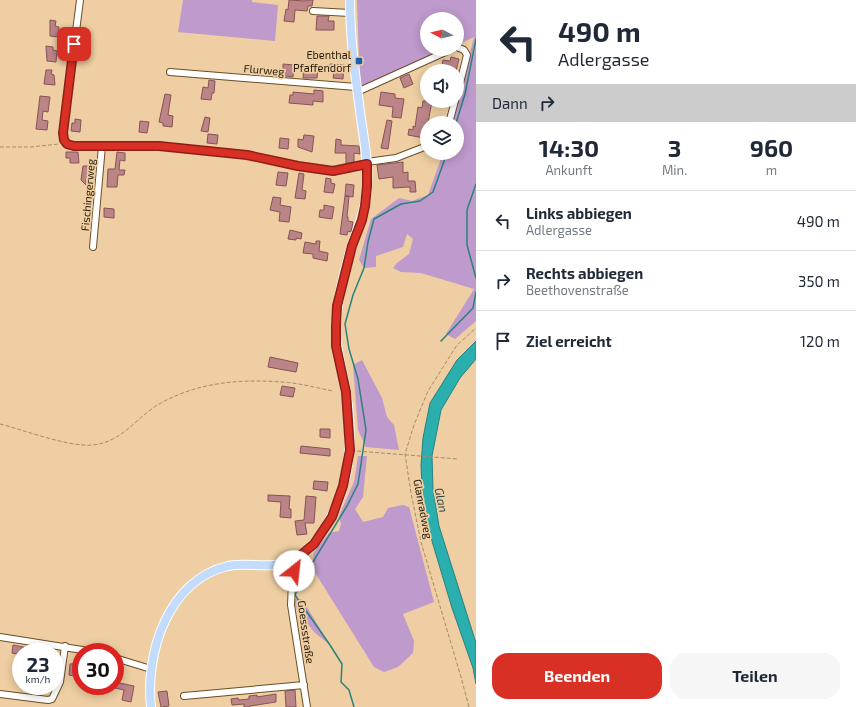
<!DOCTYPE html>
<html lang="de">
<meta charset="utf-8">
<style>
:root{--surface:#fff;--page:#f6f6f7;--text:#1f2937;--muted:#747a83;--line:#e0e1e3;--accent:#d93025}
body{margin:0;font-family:"Exo 2",sans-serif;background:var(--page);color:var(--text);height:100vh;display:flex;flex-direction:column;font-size:15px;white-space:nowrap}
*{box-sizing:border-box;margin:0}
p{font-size:13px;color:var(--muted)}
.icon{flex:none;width:22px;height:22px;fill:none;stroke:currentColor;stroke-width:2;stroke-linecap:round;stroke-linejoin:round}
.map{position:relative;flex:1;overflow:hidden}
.panel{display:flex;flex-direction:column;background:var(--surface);width:380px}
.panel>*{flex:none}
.banner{background:#fff;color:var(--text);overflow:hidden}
.needle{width:26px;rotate:277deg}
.fabs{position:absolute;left:420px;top:12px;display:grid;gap:8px}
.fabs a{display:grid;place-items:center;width:44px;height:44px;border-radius:50%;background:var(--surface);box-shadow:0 2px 10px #0003;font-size:20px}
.speed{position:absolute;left:12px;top:643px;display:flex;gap:8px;font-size:20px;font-weight:700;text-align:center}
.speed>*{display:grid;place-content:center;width:52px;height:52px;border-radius:50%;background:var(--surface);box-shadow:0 2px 10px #0003;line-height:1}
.speed small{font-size:10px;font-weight:400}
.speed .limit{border:6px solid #d22;background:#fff;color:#111}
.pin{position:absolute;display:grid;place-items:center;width:34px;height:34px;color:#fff;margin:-17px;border-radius:8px;box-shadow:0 2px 6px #0006}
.me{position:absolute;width:44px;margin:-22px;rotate:29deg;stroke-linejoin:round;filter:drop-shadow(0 0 3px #0008)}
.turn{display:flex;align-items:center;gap:14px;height:84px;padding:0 16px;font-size:18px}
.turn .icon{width:52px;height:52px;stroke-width:2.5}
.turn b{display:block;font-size:28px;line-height:34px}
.then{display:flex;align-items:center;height:38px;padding:0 16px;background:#0003;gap:8px;font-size:15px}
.eta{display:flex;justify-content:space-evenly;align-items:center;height:68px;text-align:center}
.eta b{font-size:24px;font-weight:700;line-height:28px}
.cta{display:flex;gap:8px;margin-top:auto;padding:8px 16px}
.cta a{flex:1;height:46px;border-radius:16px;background:var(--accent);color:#fff;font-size:16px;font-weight:700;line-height:46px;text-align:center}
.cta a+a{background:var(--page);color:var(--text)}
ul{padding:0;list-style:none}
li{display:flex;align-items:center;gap:12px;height:60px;padding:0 16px;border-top:1px solid var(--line)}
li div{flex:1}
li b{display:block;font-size:15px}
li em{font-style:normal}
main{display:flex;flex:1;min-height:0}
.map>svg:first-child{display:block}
.green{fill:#be9acd}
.water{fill:#2baeae;stroke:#2a827c}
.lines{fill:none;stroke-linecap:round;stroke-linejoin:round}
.stream{stroke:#2a827c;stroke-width:1.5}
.building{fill:#bb8487;stroke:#865357}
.minor-casing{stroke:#6a4e25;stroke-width:8}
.major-casing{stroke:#fff;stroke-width:10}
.path{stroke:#a58c6a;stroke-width:1;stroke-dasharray:4 2;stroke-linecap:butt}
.minor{stroke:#fff;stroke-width:6}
.major{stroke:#c3dcfd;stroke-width:8}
.route-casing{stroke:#8d1f18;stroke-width:10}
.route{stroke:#d93025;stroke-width:7}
.poi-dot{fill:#195faf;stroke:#eecea2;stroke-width:1.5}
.labels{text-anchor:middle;stroke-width:3.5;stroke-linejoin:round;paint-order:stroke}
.poi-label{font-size:11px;fill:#271b09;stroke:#eecea2;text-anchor:end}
.street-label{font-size:11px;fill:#271b09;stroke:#eecea2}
.water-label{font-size:12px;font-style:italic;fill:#284343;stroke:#eecea2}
</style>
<main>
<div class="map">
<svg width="476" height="707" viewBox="0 0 476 707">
<rect width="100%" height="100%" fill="#eecea2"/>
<path class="green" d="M183,0H252V2L278,5L275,41L178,32Z
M357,0H476V321L455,339L446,334L474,289L421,273L401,272L393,268L397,263L409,254L413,239L407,234L403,247L376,256V267L364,268L359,260L371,219L399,198L412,201L428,195L443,153H457V123H452L474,37L457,45V19H427V49H447L360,88Z
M362,360L382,398L387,417L394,425L399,450L366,447L358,430L353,365Z
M358,456H367L363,497L355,509L363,522L383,517L388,508L403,505L409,507L434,602L403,614L414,641L413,653L398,667L384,672L374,667L314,571L313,553L329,533L339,531L341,524L339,516L354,482Z
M295,599H302L330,645L314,632L294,605Z"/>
<path class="water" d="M476,341V359L460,378L441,410L432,456L433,489L439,526L476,643V684L473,668L452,608L426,521L422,489L421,465L423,438L430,403L457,360Z"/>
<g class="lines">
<path class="stream" d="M456,123L465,94L476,39
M476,184L467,210V245L476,278
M441,341L473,308L476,292
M354,707L349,690L341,682L342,664L330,645L295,595L308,570L347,506L358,484L366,430L358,379L349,349L345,324L353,295L364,268L368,242L374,219L401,204L420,201L433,192L447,153"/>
</g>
<path class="building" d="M289,0L306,1V0H313L312,6H308L307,11L295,10L294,22L284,21L286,9L288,10Z
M317,16H329L328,21H334V30H316Z
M50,20L56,21L55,26L59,27L58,37L50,36Z
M46,46L53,47V50L57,51L56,62L47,61Z
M451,57L459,59L456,71L441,70L443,60L450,61Z
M283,64L294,65L293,77L279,75V69L283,70Z
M330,64L344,65L343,79L333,78L334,72H330Z
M304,66L318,67L317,78H303Z
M46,70H52L51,74L54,75L55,85L44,84Z
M409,74L413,84L404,88L400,78Z
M209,80L215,81L214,93H212L211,100L201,99L203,87L208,88Z
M314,90L323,91V102L313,101V105L289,103L290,95H293V92L314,94Z
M381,92L395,94V98L404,99L401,118L392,117L393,107L379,105Z
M165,94L171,95L168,115L173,116L172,127L163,126V123L159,122Z
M40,96L50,97L48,112L43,111L42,120L48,121L47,130L36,129Z
M423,101H432L428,123L426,122L424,138L408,135L409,129L413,130V126L415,127L418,107L422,108Z
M205,117L210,118L208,132L201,131Z
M75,119L81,120L80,132L71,131L72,123H75Z
M387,120L392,121L388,149L381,148Z
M140,121L149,122L147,133L139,132Z
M208,134L218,135L217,144L207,143Z
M304,135L314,136L312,152L298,147V139L303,140Z
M280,138L289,139L288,149L279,148Z
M336,139L341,140V145L359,146L360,154L354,153V162L346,164V153H335Z
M66,152H78L79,163H70V158H66Z
M117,152L125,153V161L120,160L119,170H125L124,175H118L117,187H107L108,169H115Z
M403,162V173L408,172V181H415L416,192H410V187L393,188V177L379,179L377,165Z
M83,166H91V171H92V179L86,180V185L81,180Z
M278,172L288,173L286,186L276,185Z
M299,173L304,174L302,190L306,191L305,199L295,198Z
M326,178L331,179V183L335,184L333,193L324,192Z
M346,184L354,185L353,197L345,196Z
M345,196H349L347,217H348V221L353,222L351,232L348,231L347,235L340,234Z
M273,197L281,198L280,205L291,207L289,222L279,221L280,212L270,210Z
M324,205L334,207L332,219L319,217L320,210H324Z
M104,208L114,209V218L104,217Z
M290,230L302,233L301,239L296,238V240L288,239Z
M316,241H320L319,251L328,253L327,261L313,258V254L303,253L305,242L316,244Z
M270,357L298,363L296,372L268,367Z
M282,386L295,388L293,397L280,395Z
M320,429H330V438L320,437Z
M301,446L330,449V456L300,453Z
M314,481L328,482L327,491L313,489Z
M268,495L290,496L289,509H291V518L280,517L281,502L268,501Z
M306,496L316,497L314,523H305L307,534L297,535L295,521L304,520Z
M13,645L33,649V652H21V655L12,653Z
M81,663V671H76L74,676L69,675L70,664Z
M115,682L134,686L131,702L122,700L124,690L115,688Z
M295,690L296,707H286L285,691Z
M167,691L169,706L161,707L158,692Z
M276,694V702L250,706V707H244V704L232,705L231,699L238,698L239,700L249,699V696L257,695V697Z"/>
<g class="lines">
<defs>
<path id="minor" d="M80,0L63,133L64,140L67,144L74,146H159L247,155L298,166L333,171L367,164
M313,11L350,13
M457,47L464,50L467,55L457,95
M170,72L356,87
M357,92L452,49
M449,123L455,101
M367,162L396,158L427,146
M93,247L102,146
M296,559L292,582L291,605L307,707
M0,637L95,652
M115,658L151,669
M0,694L48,700L52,699L60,682L65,646
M184,696L304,685"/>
<path id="major" d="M151,707C145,653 168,580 228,566C243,563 258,566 273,565C302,564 319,540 331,517C351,479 353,434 346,392C343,370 335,350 336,327C337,300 344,271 352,246C359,225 366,207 367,186C369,161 363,136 360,111C355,74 350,37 350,0"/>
</defs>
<use href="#minor" class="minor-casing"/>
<use href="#major" class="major-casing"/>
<path class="path" d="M471,50H476
M0,147H30L59,144
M0,424C24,430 68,447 92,445C122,443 137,416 161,403C199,382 240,379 282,382C299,383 317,388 333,391
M357,451L458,459
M469,707L461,677L421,542L411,493L405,454L414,425L428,391L457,345L476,328"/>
<use href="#minor" class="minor"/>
<use href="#major" class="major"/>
</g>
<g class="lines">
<defs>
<path id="route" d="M74,44L63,133L64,140L67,144L74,146H159L247,155L298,166L333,171L367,164V186L365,206L362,220L352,246L337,306L336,326V346L346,392L350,450L343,486L332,517L314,544L296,559L294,571"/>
</defs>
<use href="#route" class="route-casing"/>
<use href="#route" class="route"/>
</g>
<rect class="poi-dot" x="355" y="57" width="8" height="8" rx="2"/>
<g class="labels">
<g class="poi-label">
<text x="351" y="59">Ebenthal<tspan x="351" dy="13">Pfaffendorf</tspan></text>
</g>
<g class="street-label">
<text transform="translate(264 70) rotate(5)" y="4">Flurweg</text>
<text transform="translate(88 195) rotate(-85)" y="4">Fischingerweg</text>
<text transform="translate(423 509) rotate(79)" y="4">Glanradweg</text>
<text transform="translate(306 632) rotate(82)" y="4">Goessstraße</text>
</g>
<g class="water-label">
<text transform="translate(441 500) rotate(78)" y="4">Glan</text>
</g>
</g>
</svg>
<div class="fabs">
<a><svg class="needle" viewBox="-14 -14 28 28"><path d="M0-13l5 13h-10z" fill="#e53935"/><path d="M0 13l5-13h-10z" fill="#747a83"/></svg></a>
<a><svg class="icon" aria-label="sound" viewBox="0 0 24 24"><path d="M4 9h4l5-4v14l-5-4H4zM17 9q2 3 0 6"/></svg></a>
<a><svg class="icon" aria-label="layers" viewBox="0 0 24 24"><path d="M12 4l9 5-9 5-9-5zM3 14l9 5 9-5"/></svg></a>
</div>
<div class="speed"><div>23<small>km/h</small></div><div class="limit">30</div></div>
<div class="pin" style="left:74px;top:44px;background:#d93025"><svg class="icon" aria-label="arrive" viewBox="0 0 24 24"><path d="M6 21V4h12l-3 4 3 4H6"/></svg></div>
<svg class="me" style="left:294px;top:571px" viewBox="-20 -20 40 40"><circle r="19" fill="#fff"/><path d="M0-13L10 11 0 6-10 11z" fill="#d93025"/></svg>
</div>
<section class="panel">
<div class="banner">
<div class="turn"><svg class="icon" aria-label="left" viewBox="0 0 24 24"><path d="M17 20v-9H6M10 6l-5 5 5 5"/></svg><div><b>490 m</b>Adlergasse</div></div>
<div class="then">Dann<svg class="icon" aria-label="right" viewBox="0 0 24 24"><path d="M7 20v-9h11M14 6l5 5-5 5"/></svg></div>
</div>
<div class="eta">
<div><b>14:30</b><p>Ankunft</p></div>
<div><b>3</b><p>Min.</p></div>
<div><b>960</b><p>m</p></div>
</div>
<ul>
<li><svg class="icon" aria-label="left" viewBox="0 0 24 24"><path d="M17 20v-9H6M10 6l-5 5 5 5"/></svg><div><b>Links abbiegen</b><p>Adlergasse</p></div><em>490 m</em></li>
<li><svg class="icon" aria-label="right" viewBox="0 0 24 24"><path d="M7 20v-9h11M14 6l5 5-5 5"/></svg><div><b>Rechts abbiegen</b><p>Beethovenstraße</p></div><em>350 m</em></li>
<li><svg class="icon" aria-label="arrive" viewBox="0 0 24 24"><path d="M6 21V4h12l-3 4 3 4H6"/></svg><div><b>Ziel erreicht</b></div><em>120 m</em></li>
</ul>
<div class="cta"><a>Beenden</a><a>Teilen</a></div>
</section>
</main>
